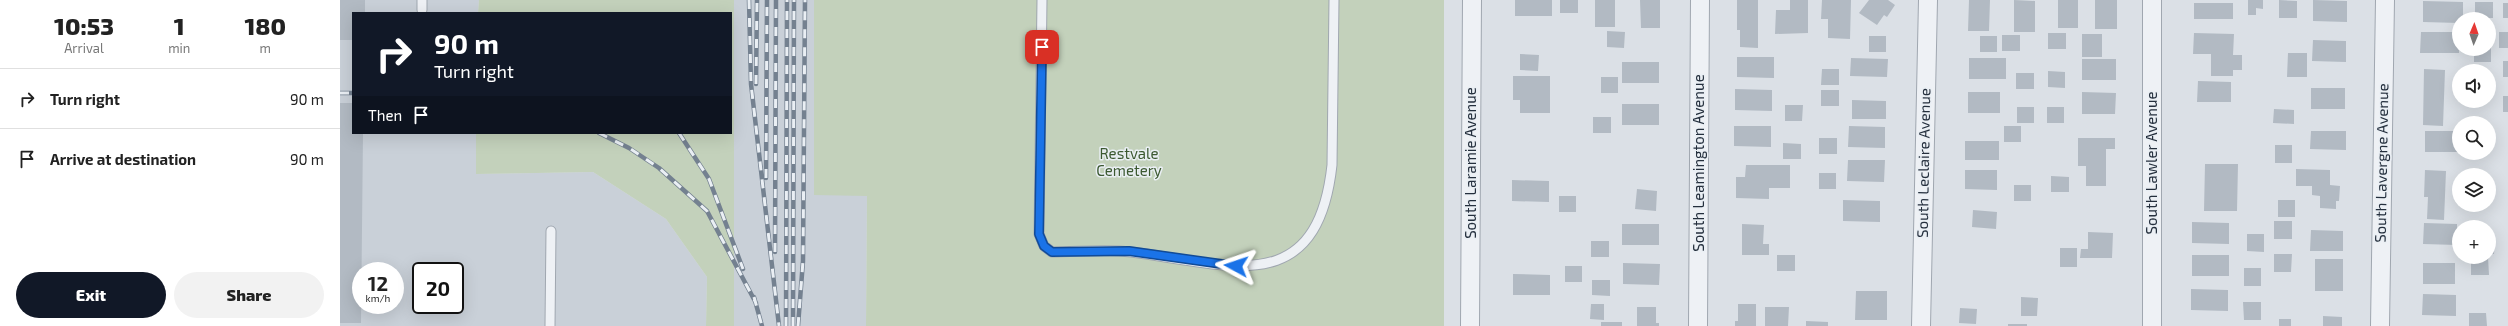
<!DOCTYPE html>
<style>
:root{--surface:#fff;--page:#f2f2f2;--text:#222;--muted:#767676;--line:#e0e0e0;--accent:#111827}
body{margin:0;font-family:"Exo 2",sans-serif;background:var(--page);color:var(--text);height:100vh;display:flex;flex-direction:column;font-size:15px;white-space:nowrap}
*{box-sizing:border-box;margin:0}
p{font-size:13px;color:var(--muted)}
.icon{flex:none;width:22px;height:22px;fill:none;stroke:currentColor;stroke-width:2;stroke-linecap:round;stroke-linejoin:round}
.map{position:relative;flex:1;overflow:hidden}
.details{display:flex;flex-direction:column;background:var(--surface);width:340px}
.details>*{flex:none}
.guide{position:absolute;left:12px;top:12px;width:380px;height:122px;border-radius:0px;box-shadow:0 4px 16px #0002;background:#111827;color:#fff;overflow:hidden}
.needle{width:26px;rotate:2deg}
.controls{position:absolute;left:2112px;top:12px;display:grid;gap:8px}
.controls a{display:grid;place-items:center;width:44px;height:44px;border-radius:50%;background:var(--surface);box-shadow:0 4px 16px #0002;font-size:20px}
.speed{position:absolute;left:12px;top:262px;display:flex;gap:8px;font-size:20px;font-weight:700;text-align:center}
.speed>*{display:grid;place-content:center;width:52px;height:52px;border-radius:50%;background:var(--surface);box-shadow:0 4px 16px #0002;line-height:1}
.speed small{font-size:10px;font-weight:400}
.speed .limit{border:2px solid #111;border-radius:6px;background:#fff;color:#111}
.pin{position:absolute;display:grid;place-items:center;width:34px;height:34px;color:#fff;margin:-17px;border-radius:8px;box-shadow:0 2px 6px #0006}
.me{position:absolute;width:44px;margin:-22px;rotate:275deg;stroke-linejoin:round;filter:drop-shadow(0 0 3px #0008)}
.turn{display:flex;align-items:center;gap:14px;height:84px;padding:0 16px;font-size:18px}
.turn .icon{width:52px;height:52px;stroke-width:2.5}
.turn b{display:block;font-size:28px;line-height:34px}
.then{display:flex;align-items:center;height:38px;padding:0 16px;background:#0003;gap:8px;font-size:15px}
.eta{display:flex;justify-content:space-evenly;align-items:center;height:68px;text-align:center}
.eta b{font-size:24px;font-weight:800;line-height:28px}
.action{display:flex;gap:8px;margin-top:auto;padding:8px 16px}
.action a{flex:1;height:46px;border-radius:24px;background:var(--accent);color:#fff;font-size:16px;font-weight:800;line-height:46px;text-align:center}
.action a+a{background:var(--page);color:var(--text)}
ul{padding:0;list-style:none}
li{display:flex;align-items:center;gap:12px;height:60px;padding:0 16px;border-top:1px solid var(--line)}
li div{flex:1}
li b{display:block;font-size:15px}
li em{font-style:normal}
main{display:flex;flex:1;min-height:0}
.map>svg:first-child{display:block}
.built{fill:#c9d0d8;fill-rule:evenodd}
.green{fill:#c3d1bb}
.building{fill:#b2bac3}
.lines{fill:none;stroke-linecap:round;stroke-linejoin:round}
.lane-casing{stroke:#a0a7b0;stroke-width:11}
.street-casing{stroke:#a0a7b0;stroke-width:20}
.lane{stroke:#eef1f5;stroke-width:9}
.street{stroke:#eef1f5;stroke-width:18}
.rail-casing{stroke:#748190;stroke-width:4.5}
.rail{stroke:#eaeff4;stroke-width:3;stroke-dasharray:9;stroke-linecap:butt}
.route-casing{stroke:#114b97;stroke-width:10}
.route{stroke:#1a73e8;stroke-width:7}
.labels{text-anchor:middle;stroke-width:3;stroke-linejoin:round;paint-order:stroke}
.park-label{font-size:15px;fill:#3c5931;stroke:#eaeff4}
.street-label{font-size:15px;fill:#242f3d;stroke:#eaeff4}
</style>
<main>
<section class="details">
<div class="eta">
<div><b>10:53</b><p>Arrival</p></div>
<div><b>1</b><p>min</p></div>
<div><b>180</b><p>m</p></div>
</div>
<ul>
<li><svg class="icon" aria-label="right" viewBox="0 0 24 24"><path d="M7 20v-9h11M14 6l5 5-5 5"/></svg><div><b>Turn right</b></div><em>90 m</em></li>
<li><svg class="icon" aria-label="arrive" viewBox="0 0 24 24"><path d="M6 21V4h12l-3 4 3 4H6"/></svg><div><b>Arrive at destination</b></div><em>90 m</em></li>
</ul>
<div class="action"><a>Exit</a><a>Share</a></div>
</section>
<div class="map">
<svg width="2168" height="326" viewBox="0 0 2168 326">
<rect width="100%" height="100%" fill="#dbe0e6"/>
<path class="built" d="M0,0H139L138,13H13V133H136V174L253,172L326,219L367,277L366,326H0ZM21,271H55V305H21ZM81,271H115V305H81Z
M394,0H474V195H527L526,326H394Z"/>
<path class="green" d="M139,0H394V326H366L367,277L326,219L253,172L136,174V133H391V13H138Z
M474,0H1104V326H526L527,196L474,195Z"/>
<path class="building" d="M0,0H25V13H13V40H0Z
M1175,0H1212V16H1175Z
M1220,0H1238V13H1220Z
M1255,0H1275V27H1255Z
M1300,0H1320V28H1301Z
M1397,0H1418V48L1400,47V30H1397Z
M1450,0H1468V33L1435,34L1436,10H1450Z
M1482,0H1511L1510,39L1488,38V19H1481Z
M1529,0H1548L1555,5L1547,17L1544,15L1537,25L1519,13Z
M1629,0H1650L1649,31H1628Z
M1674,0L1695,1V32H1674Z
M1718,0H1738V28H1718Z
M1755,0H1777V29H1755Z
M1908,0H1923V9L1916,8V15H1908Z
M1939,0L1957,1V18H1939Z
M1973,0L2007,1V22L1973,21Z
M2083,1L2123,2V19H2119V23L2083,22Z
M2135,2H2153V18H2135Z
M1854,3H1893V19H1854Z
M2163,3H2168V18H2163Z
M1267,31L1285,32L1284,48L1267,47Z
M2081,32H2119V53H2080Z
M2159,32H2168V48H2159Z
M1708,33H1726V49H1708Z
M1854,33L1894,34L1893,55H1902V70H1893V76H1871V54H1853Z
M1742,34H1762V57H1742Z
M1662,35H1680V51H1662Z
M1529,36H1546V52H1529Z
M1640,36H1657V52H1640Z
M1973,40L2006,41V62L1972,61Z
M2149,46H2151V62H2134V49H2149Z
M1948,53H1967V77H1947Z
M1180,54L1199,55L1198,71L1180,70Z
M1397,57H1434V78L1397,77Z
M1511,58L1548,59L1547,77L1510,76Z
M1629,58H1666V79H1629Z
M1742,59H1776V80H1742Z
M2163,61H2168V77H2163Z
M1282,62H1319V83H1282Z
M1482,69H1499V85H1481Z
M2084,69L2105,70L2103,126L2083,125Z
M1708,71L1725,72V88L1708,87Z
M1676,73H1694V89H1676Z
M1173,76H1210V113H1180V100H1173Z
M1261,77H1278V93H1261Z
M1858,81L1891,82V102H1857Z
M1971,88H2005V109H1971Z
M1395,89L1432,90V111L1395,110Z
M1481,90H1499V106H1481Z
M1628,92H1660V113H1628Z
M1742,92L1776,93L1775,114H1742Z
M2163,96H2168V112H2163Z
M1512,100L1546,101V119H1512Z
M0,103H13V133H23L21,323H0Z
M1282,104H1319V125H1282Z
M1445,105H1463L1462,121H1445Z
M1677,107H1694V123H1677Z
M1707,107H1724V123H1707Z
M1934,109L1954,110V124L1933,123Z
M1253,117H1271V133H1253Z
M1394,126H1431V147L1394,146Z
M1509,126L1545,127V148L1508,147Z
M1664,126H1681V142H1664Z
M1971,131H2006V150L1970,149Z
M2085,131H2119V152H2085Z
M1479,138H1497V154H1479Z
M1738,138H1775V149H1766V186H1746V166H1738Z
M1625,141H1659V160H1625Z
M1443,143L1461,144V159H1443Z
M1935,145H1952V163H1935Z
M1508,160H1545L1544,182L1507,181Z
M1865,164H1898L1897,211H1864Z
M1406,165H1450V188H1429V199L1396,198V177H1405Z
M1956,169L1990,170V185L2000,186L1999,201H1996V209L1980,208V196L1972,195V186H1956Z
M1625,170H1657V190L1625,189Z
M2085,170L2106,171L2104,220L2087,219L2088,197H2084Z
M1479,173H1496V189H1479Z
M1711,176L1729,177V192H1711Z
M1172,180L1209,181V202L1172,201Z
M1674,185H1691V201H1674Z
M1297,189L1317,191L1316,211L1295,209Z
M1219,196H1236V212H1219Z
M1503,200L1540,201V222L1503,221Z
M1938,200H1955V217H1938Z
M1633,210L1657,212L1656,229L1632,227Z
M1934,221H1952V239H1934Z
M1852,222L1889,223V244L1852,243Z
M2084,223L2117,224V245L2083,244Z
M1282,224H1319V245H1282Z
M1402,224L1424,225L1423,244H1429V255H1402Z
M1971,230L2003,231V251H1970Z
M1748,232L1773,233L1772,258H1740L1741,249H1748Z
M1907,234H1924V252L1907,251Z
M2149,237H2155L2154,254H2149Z
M1251,241H1269V257H1251Z
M1720,248H1737V267H1720Z
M1934,254H1952L1951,272H1934Z
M1437,255H1455V271H1437Z
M1852,255H1889V276H1852Z
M2131,257H2148L2149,275H2131Z
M1975,259H2003V291H1975Z
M1283,263L1320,264L1319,285L1283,284Z
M2083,263H2115V284H2083Z
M1225,266H1242V282H1225Z
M1904,268H1921V286H1904Z
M1173,274L1210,275V295H1173Z
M1252,280H1270V296L1252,295Z
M1851,289L1888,290V311L1851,310Z
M1516,291H1547V320H1515Z
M2083,294L2116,295V316L2082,315Z
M1681,297L1698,298L1697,316H1681Z
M1903,302H1921V320H1904Z
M1251,304H1264V320L1250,319Z
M1398,304H1416V326H1395V321H1398Z
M1297,307H1316V323H1319V326H1297Z
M1425,307H1449L1448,326H1425Z
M1620,308L1637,309L1636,324L1619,323Z
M2129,313H2146L2147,326H2129Z
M1983,316L2002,317V326H1983Z
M1939,319H1951V326H1939Z
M1466,321L1488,322V326H1466Z
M1261,322H1282V326H1261Z
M1668,324H1687V326H1668Z"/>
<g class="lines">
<defs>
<path id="lane" d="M702,0L699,234L704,246L712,252C738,252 765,249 791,252C888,264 977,301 992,165L994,0
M82,10V0
M210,326L211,231"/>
<path id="street" d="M1812,0V326
M1130,326L1132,0
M1358,326L1360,0
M1581,326L1588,0
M2040,326L2045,0"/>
</defs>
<use href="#lane" class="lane-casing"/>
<use href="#street" class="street-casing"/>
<use href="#lane" class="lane"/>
<use href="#street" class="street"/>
<defs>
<path id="rail" d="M409,0L411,84L439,326
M416,84L417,0
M0,93H13
M259,133L289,148L319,168L367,211L416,303
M339,133L369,179L403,269
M426,178L427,0
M435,252L436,0
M414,297L422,326
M446,326L447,0
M453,326L454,0
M458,326L463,261L465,0"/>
</defs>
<use href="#rail" class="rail-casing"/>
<use href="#rail" class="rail"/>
</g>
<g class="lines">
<defs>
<path id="route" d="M702,47L699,234L704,246L712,252L789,251L896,266"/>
</defs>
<use href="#route" class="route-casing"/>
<use href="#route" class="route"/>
</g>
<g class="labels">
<g class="park-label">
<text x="789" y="159">Restvale<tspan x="789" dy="17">Cemetery</tspan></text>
</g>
<g class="street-label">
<text transform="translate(1131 163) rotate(-90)" y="5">South Laramie Avenue</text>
<text transform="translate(1359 163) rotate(-90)" y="5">South Leamington Avenue</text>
<text transform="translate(1584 163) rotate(-89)" y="5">South Leclaire Avenue</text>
<text transform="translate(1812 163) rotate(-90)" y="5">South Lawler Avenue</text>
<text transform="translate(2042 163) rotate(-89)" y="5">South Lavergne Avenue</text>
</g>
</g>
</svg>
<div class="controls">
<a><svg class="needle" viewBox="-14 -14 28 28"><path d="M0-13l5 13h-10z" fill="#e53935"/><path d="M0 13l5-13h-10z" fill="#767676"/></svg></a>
<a><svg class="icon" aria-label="sound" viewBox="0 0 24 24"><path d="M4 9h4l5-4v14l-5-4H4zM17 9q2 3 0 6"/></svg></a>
<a><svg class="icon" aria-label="search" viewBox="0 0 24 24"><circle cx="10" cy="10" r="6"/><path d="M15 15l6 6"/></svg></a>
<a><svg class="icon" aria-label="layers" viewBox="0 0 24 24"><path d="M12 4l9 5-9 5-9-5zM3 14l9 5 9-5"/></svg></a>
<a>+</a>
</div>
<div class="speed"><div>12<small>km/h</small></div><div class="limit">20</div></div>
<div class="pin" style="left:702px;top:47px;background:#d93025"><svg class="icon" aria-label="arrive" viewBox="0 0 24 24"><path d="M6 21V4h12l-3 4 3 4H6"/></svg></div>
<svg class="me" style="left:896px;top:266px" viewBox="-20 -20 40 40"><path d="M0-17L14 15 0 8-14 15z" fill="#1a73e8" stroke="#fff" stroke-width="4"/></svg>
<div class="guide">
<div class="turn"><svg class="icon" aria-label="right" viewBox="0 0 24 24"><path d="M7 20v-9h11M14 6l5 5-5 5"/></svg><div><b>90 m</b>Turn right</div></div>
<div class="then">Then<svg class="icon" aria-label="arrive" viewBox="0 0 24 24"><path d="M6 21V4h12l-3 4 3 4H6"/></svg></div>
</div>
</div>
</main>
